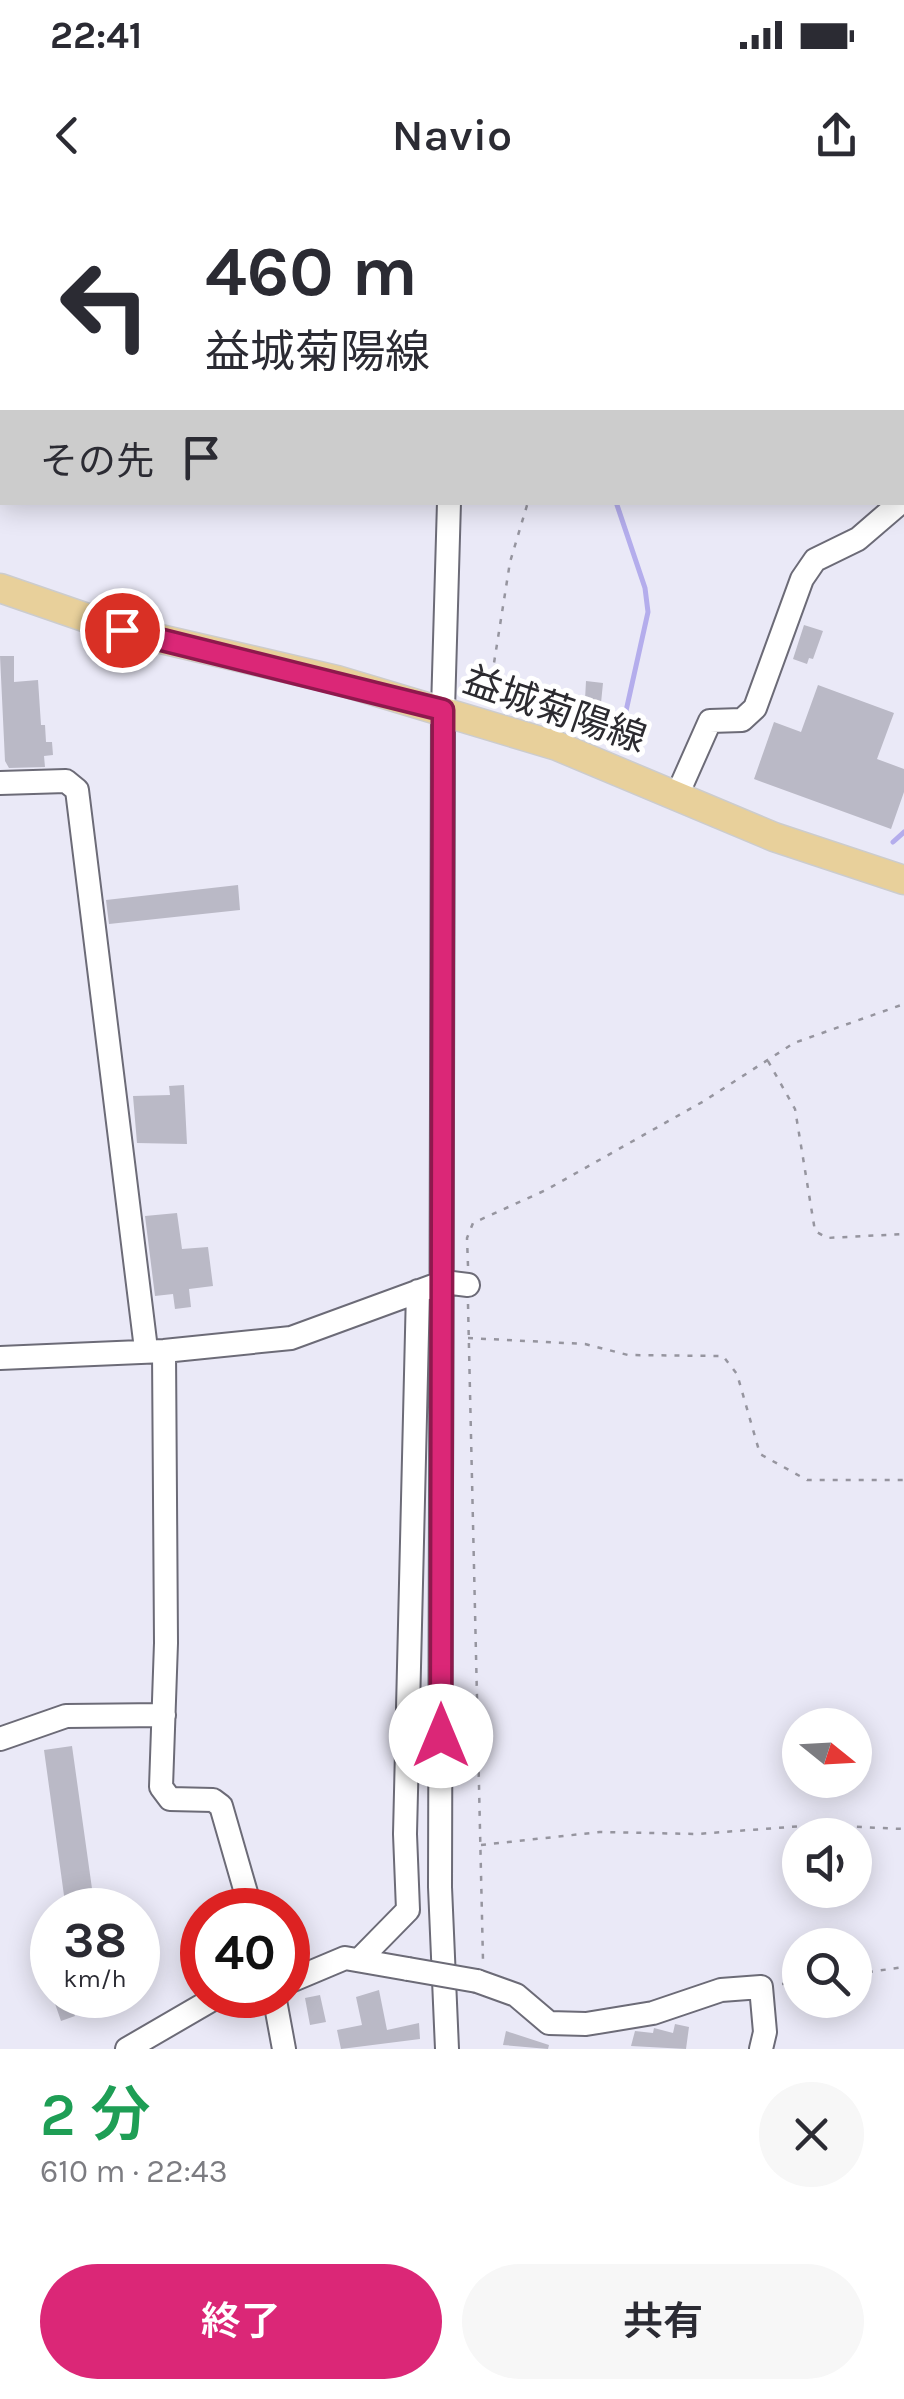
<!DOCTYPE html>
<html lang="ja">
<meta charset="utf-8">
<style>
:root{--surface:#fff;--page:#f7f7f7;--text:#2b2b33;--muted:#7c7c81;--accent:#db2777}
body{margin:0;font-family:Karla,"Noto Sans JP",sans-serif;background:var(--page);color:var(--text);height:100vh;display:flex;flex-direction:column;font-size:38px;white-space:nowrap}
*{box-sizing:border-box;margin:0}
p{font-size:32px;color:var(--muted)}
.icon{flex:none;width:55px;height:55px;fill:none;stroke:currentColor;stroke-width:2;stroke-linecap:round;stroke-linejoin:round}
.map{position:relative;height:1849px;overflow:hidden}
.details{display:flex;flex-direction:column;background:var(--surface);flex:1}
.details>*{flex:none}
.guide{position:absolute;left:0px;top:0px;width:905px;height:305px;box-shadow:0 5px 25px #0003;background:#fff;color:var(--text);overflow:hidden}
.needle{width:65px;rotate:108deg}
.buttons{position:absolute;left:782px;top:1508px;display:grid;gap:20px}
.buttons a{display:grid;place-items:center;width:90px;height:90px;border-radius:50%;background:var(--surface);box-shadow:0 5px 25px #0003;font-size:50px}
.speed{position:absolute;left:30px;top:1688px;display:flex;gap:20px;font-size:50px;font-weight:700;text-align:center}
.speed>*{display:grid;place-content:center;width:130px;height:130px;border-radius:50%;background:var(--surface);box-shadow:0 5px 25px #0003;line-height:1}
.speed small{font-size:25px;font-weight:400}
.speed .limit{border:15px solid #d22;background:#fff;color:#111}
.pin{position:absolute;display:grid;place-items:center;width:85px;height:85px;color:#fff;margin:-42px;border:5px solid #fff;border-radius:50%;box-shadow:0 2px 10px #0007}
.me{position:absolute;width:110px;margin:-55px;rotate:0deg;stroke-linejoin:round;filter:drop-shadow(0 0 8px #0008)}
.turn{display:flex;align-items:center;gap:35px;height:210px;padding:0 40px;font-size:45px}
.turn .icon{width:130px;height:130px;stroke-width:2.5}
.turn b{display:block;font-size:70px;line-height:85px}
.then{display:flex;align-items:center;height:95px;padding:0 40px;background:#0003;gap:20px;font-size:38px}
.round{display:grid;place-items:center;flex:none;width:105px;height:105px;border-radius:52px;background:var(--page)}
.headline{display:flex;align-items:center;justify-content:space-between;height:170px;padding:0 40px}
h1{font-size:60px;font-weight:600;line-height:75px;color:#1e9e55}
.primary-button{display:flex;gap:20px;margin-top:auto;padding:20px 40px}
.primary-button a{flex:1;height:115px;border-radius:60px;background:var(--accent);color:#fff;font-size:40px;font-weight:600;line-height:115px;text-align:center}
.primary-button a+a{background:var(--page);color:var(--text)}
.status{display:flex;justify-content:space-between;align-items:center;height:70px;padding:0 50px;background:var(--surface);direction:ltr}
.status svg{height:28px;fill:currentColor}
header{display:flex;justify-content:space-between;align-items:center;height:130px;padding:0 40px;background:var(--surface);font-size:45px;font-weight:600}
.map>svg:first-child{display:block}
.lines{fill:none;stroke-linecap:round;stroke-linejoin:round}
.stream{stroke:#b4adec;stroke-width:5}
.building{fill:#bab9c6}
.minor-casing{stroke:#6c6b77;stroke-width:26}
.major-casing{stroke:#cccccd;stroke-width:31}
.path{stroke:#96959f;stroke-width:2.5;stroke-dasharray:5 8;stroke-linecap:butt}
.minor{stroke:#fff;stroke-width:22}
.major{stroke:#e8d09b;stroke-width:28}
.minor-bridge-casing{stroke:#6c6b77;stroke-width:26;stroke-linecap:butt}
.minor-bridge{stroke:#fff;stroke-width:22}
.route-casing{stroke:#8e194d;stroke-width:25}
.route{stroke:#db2777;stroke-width:18}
.labels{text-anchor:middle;stroke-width:10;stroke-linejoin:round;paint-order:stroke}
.street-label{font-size:38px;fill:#2c2b30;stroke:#fff}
</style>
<div class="status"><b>22:41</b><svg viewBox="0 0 49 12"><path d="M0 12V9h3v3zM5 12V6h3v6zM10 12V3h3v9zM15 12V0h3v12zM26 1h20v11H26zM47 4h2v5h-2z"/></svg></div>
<header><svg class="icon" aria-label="back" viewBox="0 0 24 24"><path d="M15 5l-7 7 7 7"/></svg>Navio<svg class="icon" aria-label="share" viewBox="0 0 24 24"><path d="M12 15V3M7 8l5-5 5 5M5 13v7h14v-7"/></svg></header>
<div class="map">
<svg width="904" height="1849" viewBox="0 0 904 1849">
<rect width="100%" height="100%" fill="#eae9f7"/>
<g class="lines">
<path class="stream" d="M552,0L553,2
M616,302L645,388L648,412L620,538
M893,642L904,632"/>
</g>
<path class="building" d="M804,425L823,431L813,459L809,458L807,464L793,459Z
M0,456H14V482L38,480L41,525H45L46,542H52L53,555L44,556L45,567L9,568L5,561Z
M586,481L603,483L601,503L585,500Z
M818,485L894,513L877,559L904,569V592L891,629L754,579L774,522L801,532Z
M238,685L240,710L109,724L106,700Z
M184,885L187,944L137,943L133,896L170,895L169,886Z
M177,1013L182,1049L208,1047L213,1086L189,1089L191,1107L175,1109L173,1094L155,1096L145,1016Z
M72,1546L95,1710H66L44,1550Z
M379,1790L387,1830L419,1823L420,1839L341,1849L337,1830L362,1825L356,1797Z
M52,1795H68L75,1816L61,1821Z
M320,1795L326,1822L310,1825L305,1798Z
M675,1824L689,1827L686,1849L631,1846L635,1831L653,1833L654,1828L673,1833Z
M506,1831L549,1845L548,1849L503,1845Z"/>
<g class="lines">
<defs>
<path id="minor" d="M501,2V0
M0,583L66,581L77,590L146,1149
M678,593L710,521L742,520L755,508L802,379L815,360L858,339L901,302
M164,1151L166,1443L161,1587L170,1599L213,1600L221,1606L251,1710
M0,1158L164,1151L291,1138L444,1082L468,1085
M0,1539L66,1516L164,1515
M359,1760L408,1710L405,1634L418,1091
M477,1781L516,1795L549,1823L586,1824L653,1813L721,1790L761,1787L765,1832L761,1849
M288,1782L345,1758L408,1769
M274,1795L284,1849
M127,1849L220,1795
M447,1849L440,1687L443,510L449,302"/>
<path id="major" d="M0,388L122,430L337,480L557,546L774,637L904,680"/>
</defs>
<use href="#minor" class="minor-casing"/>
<use href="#major" class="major-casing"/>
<path class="path" d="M488,501L510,362L528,302
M768,861L795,909L815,1031L827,1038L904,1034
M468,1066L467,1038L473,1023L546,990L704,901L794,843L904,804
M468,1104L483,1761
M468,1138L585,1144L628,1155L723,1156L737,1174L760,1254L807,1280H904
M481,1645L600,1632L697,1634L816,1625L904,1629
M855,1774L904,1767
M782,1784L800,1782"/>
<use href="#minor" class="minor"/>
<use href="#major" class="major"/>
<defs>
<path id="minor-bridge" d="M408,1769L477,1781"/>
</defs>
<use href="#minor-bridge" class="minor-bridge-casing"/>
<use href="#minor-bridge" class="minor-bridge"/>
</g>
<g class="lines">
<defs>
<path id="route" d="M122,430L443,510L441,1536"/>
</defs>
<use href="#route" class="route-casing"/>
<use href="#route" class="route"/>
</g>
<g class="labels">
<g class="street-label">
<text transform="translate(555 509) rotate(19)" y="13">益城菊陽線</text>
</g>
</g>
</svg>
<div class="buttons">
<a><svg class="needle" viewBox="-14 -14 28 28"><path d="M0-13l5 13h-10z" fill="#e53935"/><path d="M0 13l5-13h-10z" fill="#7c7c81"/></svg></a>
<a><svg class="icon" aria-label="sound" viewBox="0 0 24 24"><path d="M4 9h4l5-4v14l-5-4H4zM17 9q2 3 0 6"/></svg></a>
<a><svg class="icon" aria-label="search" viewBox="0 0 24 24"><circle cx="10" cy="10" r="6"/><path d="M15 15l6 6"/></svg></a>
</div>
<div class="speed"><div>38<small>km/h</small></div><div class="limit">40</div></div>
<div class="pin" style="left:122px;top:430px;background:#d93025"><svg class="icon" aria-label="arrive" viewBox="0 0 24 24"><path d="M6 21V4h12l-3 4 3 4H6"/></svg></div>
<svg class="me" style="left:441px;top:1536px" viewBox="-20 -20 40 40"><circle r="19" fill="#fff"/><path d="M0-13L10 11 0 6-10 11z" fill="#db2777"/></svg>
<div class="guide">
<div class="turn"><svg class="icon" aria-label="left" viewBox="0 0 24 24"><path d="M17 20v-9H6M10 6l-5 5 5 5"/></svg><div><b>460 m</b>益城菊陽線</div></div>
<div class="then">その先<svg class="icon" aria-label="arrive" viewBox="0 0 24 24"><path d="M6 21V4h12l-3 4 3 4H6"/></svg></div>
</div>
</div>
<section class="details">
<div class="headline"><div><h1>2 分</h1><p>610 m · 22:43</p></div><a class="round"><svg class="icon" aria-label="close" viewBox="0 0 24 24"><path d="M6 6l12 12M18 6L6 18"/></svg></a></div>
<div class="primary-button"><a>終了</a><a>共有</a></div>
</section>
